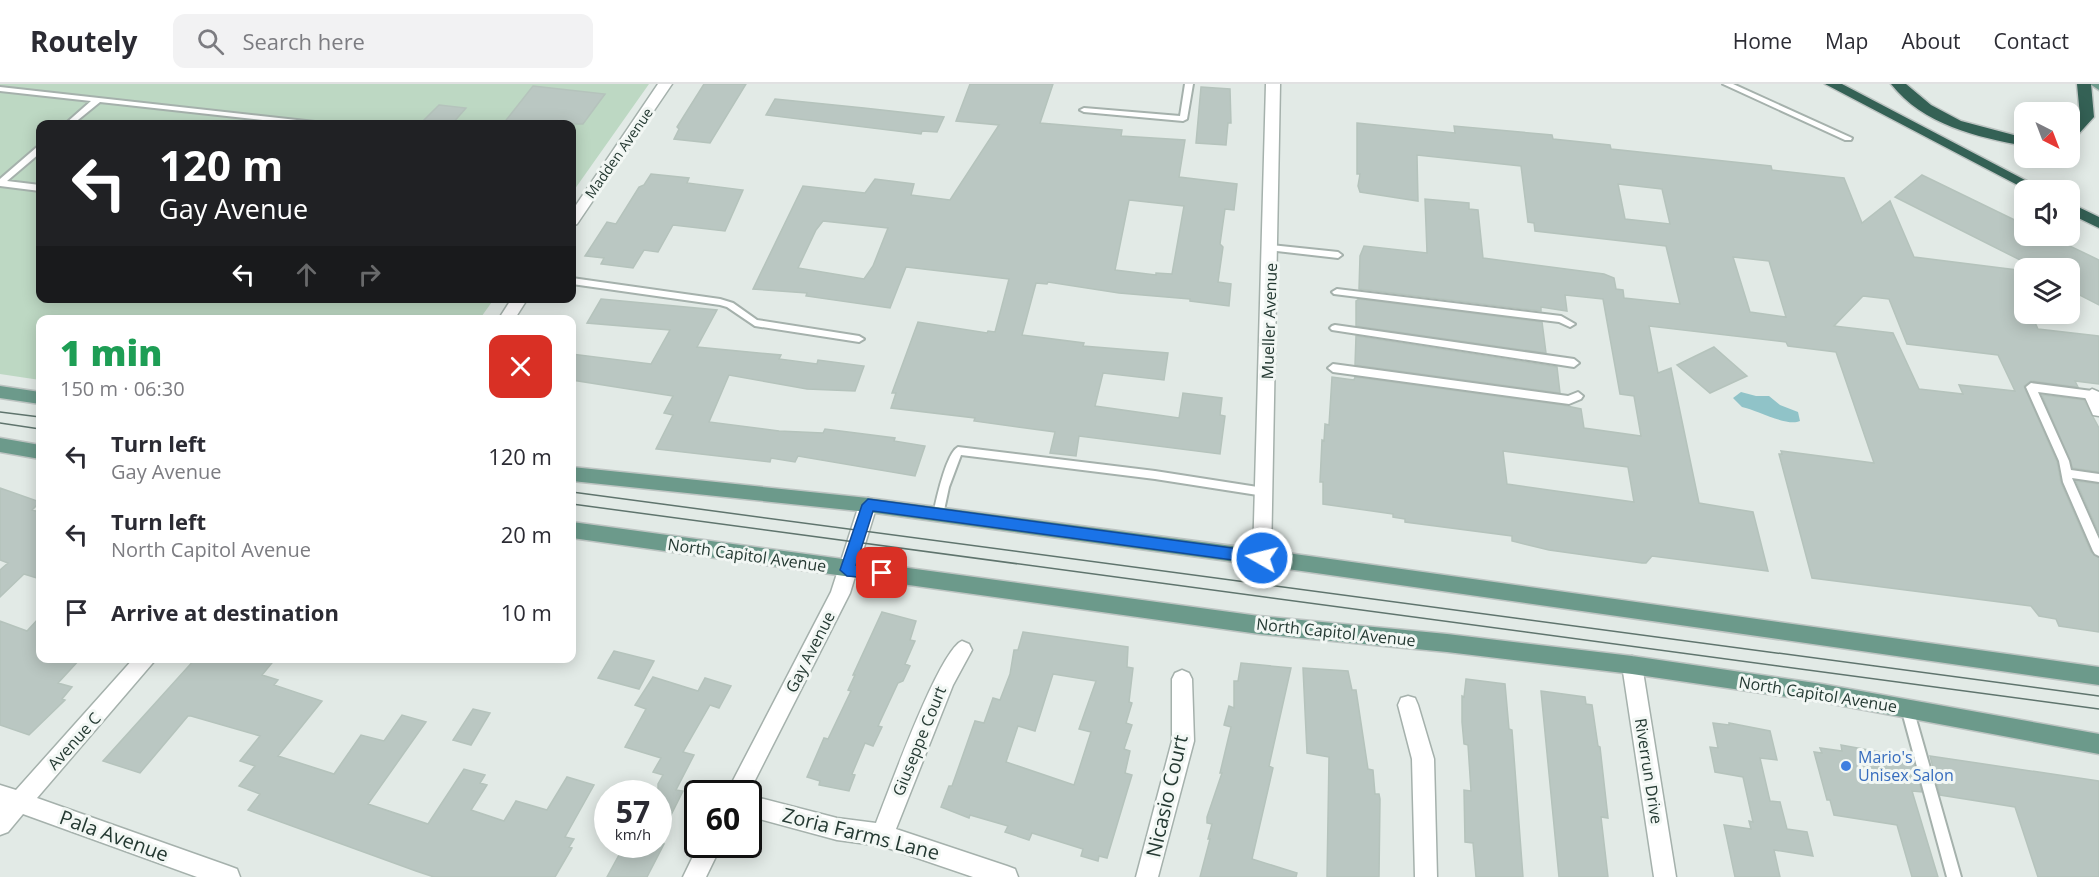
<!DOCTYPE html>
<meta charset="utf-8">
<style>
:root{--surface:#fff;--page:#f2f2f3;--text:#2b2b33;--muted:#7c7c81;--line:#e1e1e2}
body{margin:0;font-family:"Open Sans",sans-serif;background:var(--page);color:var(--text);height:100vh;display:flex;flex-direction:column;font-size:22px;white-space:nowrap}
*{box-sizing:border-box;margin:0}
p{font-size:20px;color:var(--muted)}
.icon{flex:none;width:33px;height:33px;fill:none;stroke:currentColor;stroke-width:2;stroke-linecap:round;stroke-linejoin:round}
.map{position:relative;flex:1;overflow:hidden}
.side{position:absolute;left:36px;top:231px;width:540px;height:348px;display:flex;flex-direction:column;background:var(--surface);border-radius:12px;box-shadow:0 3px 15px #0003}
.side>*{flex:none}
.top-card{position:absolute;left:36px;top:36px;width:540px;height:183px;border-radius:12px;box-shadow:0 3px 15px #0003;background:#202124;color:#fff;overflow:hidden}
.needle{width:39px;rotate:138deg}
.buttons{position:absolute;left:2014px;top:18px;display:grid;gap:12px}
.buttons a{display:grid;place-items:center;width:66px;height:66px;border-radius:12px;background:var(--surface);box-shadow:0 3px 15px #0003;font-size:30px}
.speed{position:absolute;left:594px;top:696px;display:flex;gap:12px;font-size:30px;font-weight:700;text-align:center}
.speed>*{display:grid;place-content:center;width:78px;height:78px;border-radius:50%;background:var(--surface);box-shadow:0 3px 15px #0003;line-height:1}
.speed small{font-size:15px;font-weight:400}
.speed .limit{border:3px solid #111;border-radius:9px;background:#fff;color:#111}
.pin{position:absolute;display:grid;place-items:center;width:51px;height:51px;color:#fff;margin:-26px;border-radius:12px;box-shadow:0 3px 9px #0006}
.me{position:absolute;width:66px;margin:-33px;rotate:278deg;stroke-linejoin:round;filter:drop-shadow(0 0 4px #0008)}
.turn{display:flex;align-items:center;gap:21px;height:126px;padding:0 24px;font-size:27px}
.turn .icon{width:78px;height:78px;stroke-width:2.5}
.turn b{display:block;font-size:42px;line-height:51px}
.lanes{display:flex;align-items:center;height:57px;padding:0 24px;background:#0003;justify-content:center;gap:30px;direction:ltr}
.lanes .off{opacity:.35}
.round{display:grid;place-items:center;flex:none;width:63px;height:63px;border-radius:12px;background:var(--page)}
.summary{display:flex;align-items:center;justify-content:space-between;height:102px;padding:0 24px}
h1{font-size:36px;font-weight:800;line-height:45px;color:#1e9e55}
ul{padding:0;list-style:none}
li{display:flex;align-items:center;gap:18px;height:78px;padding:0 24px}
li div{flex:1}
li b{display:block;font-size:22px}
li em{font-style:normal}
header{display:flex;align-items:center;gap:36px;box-sizing:border-box;height:84px;padding:0 30px;background:var(--surface);border-bottom:2px solid var(--line)}
header strong{font-size:28px}
nav{display:flex;gap:33px;margin-inline-start:auto;font-size:21px}
.search{width:420px;height:54px;background:var(--page);display:flex;align-items:center;gap:15px;box-sizing:border-box;padding:0 21px;border-radius:12px;color:var(--muted);font-size:22px}
.map>svg:first-child{display:block}
.green{fill:#bdd8c3}
.water{fill:#90c3c8}
.building{fill:#bac7c2;stroke:#b5c3bc;stroke-width:1.5;fill-rule:evenodd}
.lines{fill:none;stroke-linecap:round;stroke-linejoin:round}
.service-casing{stroke:#a5b1ac;stroke-width:4}
.minor-casing{stroke:#a5b1ac;stroke-width:3}
.primary-casing{stroke:#bdc4c2;stroke-width:3}
.motorway-casing{stroke:#bdc4c2;stroke-width:3}
.service{fill:#fff;fill-rule:evenodd}
.minor{fill:#fff;fill-rule:evenodd}
.primary{fill:#6c9a8b;fill-rule:evenodd}
.motorway{fill:#346155;fill-rule:evenodd}
.tram{stroke:#5f746d;stroke-width:1.5}
.route{fill:#1a73e8;stroke:#114b97;stroke-width:1.5}
.shop-dot{fill:#3f7fe0;stroke:#f2f7f4;stroke-width:2}
.labels{text-anchor:middle;stroke-width:6;stroke-linejoin:round;paint-order:stroke}
.far-street-label{font-size:14px;fill:#243932;stroke:#f2f7f4}
.street-label{font-size:16px;fill:#243932;stroke:#f2f7f4}
.shop-label{font-size:16px;fill:#366cbe;stroke:#f2f7f4;text-anchor:start}
.near-street-label{font-size:20px;fill:#243932;stroke:#f2f7f4}
</style>
<header>
<strong>Routely</strong>
<div class="search"><svg class="icon" aria-label="search" viewBox="0 0 24 24"><circle cx="10" cy="10" r="6"/><path d="M15 15l6 6"/></svg>Search here</div>
<nav><a>Home</a><a>Map</a><a>About</a><a>Contact</a></nav>
</header>
<div class="map">
<svg width="2099" height="793" viewBox="0 0 2099 793">
<rect width="100%" height="100%" fill="#e2eae6"/>
<path class="green" d="M0,0H649L572,109V40H40V214L494,215L479,236H40V296L0,290Z"/>
<path class="water" d="M1741,308L1756,312H1769L1780,321L1798,328L1800,337C1787,343 1757,326 1742,323L1733,314Z"/>
<path class="building" d="M704,0H746L710,59L674,55L679,45L677,43Z
M970,0H1053L1040,39L1122,46L1121,52L1185,56L1179,93L1237,100L1234,126L1225,125L1220,160L1223,163L1218,198L1231,200L1229,222L1190,217V215L1119,209L1048,198L1047,200L1036,199L1022,251L1084,259L1083,262L1168,269L1164,296L1103,289L1095,322L1179,334L1183,309L1222,314L1220,331L1225,332L1220,370L1079,352L1076,372L1050,369L1055,348L974,337L975,334L891,324L896,309H892L918,238L987,249L988,247L995,248L1009,195L906,183L890,224L806,212L807,209L753,205L803,102L865,109L875,95L914,100L911,111L950,116L999,41L956,37ZM1129,116L1184,122L1172,190L1156,189V191L1115,186ZM823,137L888,144L873,182L864,195L798,184L816,146Z
M533,2L605,10L583,40H503Z
M1201,3L1230,5L1231,39H1228L1226,61L1196,59Z
M775,15L864,24L944,33L937,48L922,47L921,50L766,31Z
M439,21L466,24L452,40H420Z
M1357,39L1455,49L1454,42L1552,51L1553,55L1610,61L1611,65L1771,82L1772,86L1844,94L1862,139L1890,117L1914,173L2025,187V230H2031L2038,245L2099,252V300L2075,297L2078,303L2031,297L2024,302L2057,378L2061,399L2091,468L2099,474V548L2059,542L2056,535L2039,532L2031,522L1812,494L1779,370H1782L1781,367L1874,379L1836,268L1788,262L1786,258L1649,242L1658,289L1671,284L1699,419L1753,428L1768,487L1652,472L1646,479H1642L1549,466L1512,457V452L1405,438V435L1393,433V430L1323,420V398H1320L1322,356L1324,357L1325,340L1329,341L1332,293L1354,296L1355,293L1562,321L1581,325L1584,344L1641,352L1634,312L1620,310L1603,215L1565,211L1567,227L1541,223V227L1359,205L1360,172L1364,162L1427,169L1425,115L1469,119V125L1478,126L1483,174L1604,190L1614,194L1616,205L1623,206L1624,214L1680,220L1666,162L1535,147L1534,139L1528,138L1521,82L1417,71L1418,117L1360,108L1358,102L1360,90H1357ZM1618,100L1662,105L1670,140L1625,135ZM1733,173L1769,177L1786,233L1750,228ZM1863,212L1889,215L1907,260L1998,271L2015,307L1959,301L1963,310L1919,305L1893,249L1834,242ZM1503,367L1628,383L1634,418L1507,400Z
M651,90L689,94L687,99L743,106L725,147L673,141L658,168L644,166L633,184L601,180L604,174L585,172L607,138L616,140L639,103L644,101Z
M1922,91L2025,141V152H2049L2099,176V221L2070,206V184H2036L1895,113Z
M601,215L717,226L697,263L781,271L779,275L817,280L818,276L864,282L855,307L807,305L729,291L709,338L779,347L823,349L825,345L895,354L894,357L925,362L915,392L798,372L795,378L771,374L770,378L656,365L673,331L664,329L673,312L572,296V270L651,280L670,246L587,239Z
M1359,215L1542,238L1546,269L1356,242V217Z
M1356,252L1557,283L1560,309L1355,281Z
M1714,263L1747,292L1710,309L1677,281Z
M2042,311L2084,316L2099,344V388L2073,384Z
M2076,397L2099,400V449Z
M0,404L40,418L32,426L40,428V495L24,490L0,513V486L8,479L0,476Z
M882,528L916,537L910,556L915,557L905,580L910,582L903,597L898,599L878,642L882,643L873,662L865,659L852,690L855,691L849,707L819,701L820,697L807,693L824,654L828,655L851,607L848,606L855,591H853Z
M40,533V574H81L58,599L72,603L62,615L65,616L29,651L0,641V537L27,547Z
M1023,548L1128,563L1127,583L1133,584L1129,618L1132,619L1126,639L1132,641L1124,665L1130,667L1125,689L1132,691L1107,774L1099,772L1098,777L1081,772L1083,765L1032,749L1029,756L1005,748L1008,742L970,731L969,734L941,723L949,702H952L975,637L984,639L993,614L1000,616L1010,590L1014,566H1018ZM1053,590L1096,597L1079,645L1091,648L1074,701L1006,678L1018,642L1035,647Z
M614,567L654,577L639,605L598,594Z
M196,574H276L262,591L278,596L274,601L322,617L278,672L334,690L361,651L384,657L402,631L426,638L368,720L428,740L464,685L485,691L480,699L487,701L471,726L504,737L516,717L547,726L567,693L594,701L565,753L574,755L569,763L572,764L555,793H434L416,787L248,726L260,710L239,702L255,682L240,677L260,652L191,632H188L140,689L103,677Z
M1241,579L1291,584L1269,682L1273,684L1252,775L1297,789L1296,793H1200L1210,755H1208L1212,740L1207,739V733L1222,689H1220L1231,643L1224,641L1229,622L1234,624V597H1238Z
M1303,584L1348,587L1352,606H1356L1368,685L1373,686L1375,710H1379L1380,715L1379,793H1327L1329,673L1307,669Z
M653,593L698,607L705,594L731,602L719,624L710,621L683,668L694,671L676,706L683,707L658,757V700L663,691L653,688L661,674L625,663L646,625L635,621Z
M1466,595L1505,600L1509,645L1512,646L1523,793H1476L1473,759L1465,758L1464,706L1471,707L1468,661L1464,660L1462,638V612L1464,613Z
M1541,607L1585,613L1586,620L1592,621L1598,662L1600,663L1608,734L1601,733L1608,793H1559Z
M473,625L490,629L471,661L453,656Z
M1713,639L1729,641V639L1770,647L1777,676L1760,674L1770,717L1780,718L1787,745L1807,748L1813,772L1774,766L1780,793H1735L1724,741L1751,745L1749,737L1753,738L1743,693L1715,688L1710,663L1718,664Z
M1841,661L1912,674L1922,708L1912,707L1938,793H1912L1897,741L1834,731L1830,716H1827L1814,668L1822,669L1820,664L1842,667Z
M1930,672L2099,697V793H2038L2015,723L1940,711Z
M625,760H664L647,793H607Z"/>
<g class="lines">
<defs>
<path id="service" d="M1185,0H1193L1187,35L1183,37L1084,28L1080,26L1084,24L1180,32Z
M1723,0H1733L1852,54L1851,56H1845Z
M0,3L315,38L319,40H298L100,18L73,40H65L91,17L0,7Z
M37,63H40V69L7,97L40,101V107L0,102V95Z
M1271,161L1338,168L1342,171L1338,174L1268,166L1267,164Z
M572,194L720,215L733,219L757,236L859,252L864,255L859,258L755,242L727,223L720,221L572,200Z
M1337,205L1561,232L1575,240L1570,243L1559,238L1334,210L1332,208Z
M1335,241L1574,275L1579,279L1574,283L1332,246L1330,244L1332,242Z
M1333,280L1568,312L1578,308L1583,312L1581,315L1569,320L1333,288L1328,284Z
M2031,299L2092,307L2097,311L2092,315L2038,308L2069,377L2071,386L2099,390V398L2072,394L2099,455V472L2095,470L2093,467L2063,398L2059,377L2026,303Z
M958,363L1155,387L1264,404L1268,405L1269,408L1268,411L1264,412L1155,395L961,371L949,403L943,431L942,434H934L933,431C936,417 946,369 958,363Z
M1907,618L1911,620L1913,624L1961,793H1947L1901,624L1903,620Z"/>
<path id="minor" d="M658,0H672L577,140L572,142V127Z
M1266,0H1280L1271,474L1269,480L1262,482L1255,480L1253,474Z
M512,214H528L514,236H498Z
M2092,305L2099,308V332L2093,331L2084,311Z
M868,414L874,416L877,421L850,509L748,710H726L831,508L859,421L862,416Z
M962,557L969,560L972,566L953,601L896,745L1007,782L1015,785L1018,793H973L882,762L837,756L748,732V711L837,734L876,739C888,709 939,566 962,557Z
M1632,572L1639,575L1642,581L1676,793H1654L1622,581L1625,575Z
M134,574H157L37,714L229,782L237,785L240,793H197L23,730L8,748L0,751V701L16,706Z
M1182,586L1189,589L1192,595L1194,657L1158,793H1136L1172,657V595L1175,589Z
M1408,612L1415,614L1418,621L1434,675L1437,793H1415L1412,675L1398,621L1401,614Z
M699,760H722L706,793H683Z"/>
<path id="primary" d="M2090,0H2099V6Z
M0,302L40,308V320L0,314Z
M0,354L40,361V375L0,368Z
M572,383L868,414L1309,472L2099,583V601L1309,488L868,428L572,397Z
M572,438L1259,532L1447,550L1632,572L1822,600L2099,650V670L1822,618L1632,590L1447,568L1259,550L572,454Z"/>
<path id="motorway" d="M1825,0H1842L2044,106H2027Z
M1891,0H1906L1931,21L1961,37L2025,54V62C1977,53 1923,41 1891,0Z
M2077,0H2091L2094,33L2075,54L2070,55V43L2080,32Z
M2070,119L2099,133V144L2070,130Z"/>
</defs>
<use href="#service" class="service-casing"/>
<use href="#minor" class="minor-casing"/>
<use href="#primary" class="primary-casing"/>
<use href="#motorway" class="motorway-casing"/>
<use href="#service" class="service"/>
<use href="#minor" class="minor"/>
<use href="#primary" class="primary"/>
<use href="#motorway" class="motorway"/>
<path class="tram" d="M0,328L40,333
M0,339L40,345
M572,408L2099,612
M572,420L2099,625"/>
</g>
<path class="route" d="M868,415L1262,468L1270,474L1262,480L873,427L856,481L882,483L889,489L882,495L847,492L840,486L862,421Z"/>
<circle class="shop-dot" cx="1846" cy="682" r="6"/>
<g class="labels">
<g class="far-street-label">
<text transform="translate(619 69) rotate(-55)" y="5">Madden Avenue</text>
</g>
<g class="street-label">
<text transform="translate(1269 237) rotate(-88)" y="6">Mueller Avenue</text>
<text transform="translate(747 471) rotate(8)" y="6">North Capitol Avenue</text>
<text transform="translate(1336 548) rotate(6)" y="6">North Capitol Avenue</text>
<text transform="translate(810 568) rotate(-63)" y="6">Gay Avenue</text>
<text transform="translate(1818 610) rotate(9)" y="6">North Capitol Avenue</text>
<text transform="translate(74 657) rotate(-48)" y="6">Avenue C</text>
<text transform="translate(919 657) rotate(-68)" y="6">Giuseppe Court</text>
<text transform="translate(1649 687) rotate(81)" y="6">Riverrun Drive</text>
</g>
<g class="shop-label">
<text x="1858" y="679">Mario's<tspan x="1858" dy="18">Unisex Salon</tspan></text>
</g>
<g class="near-street-label">
<text transform="translate(1167 712) rotate(-77)" y="7">Nicasio Court</text>
<text transform="translate(861 750) rotate(14)" y="7">Zoria Farms Lane</text>
<text transform="translate(114 752) rotate(20)" y="7">Pala Avenue</text>
</g>
</g>
</svg>
<div class="buttons">
<a><svg class="needle" viewBox="-14 -14 28 28"><path d="M0-13l5 13h-10z" fill="#e53935"/><path d="M0 13l5-13h-10z" fill="#7c7c81"/></svg></a>
<a><svg class="icon" aria-label="sound" viewBox="0 0 24 24"><path d="M4 9h4l5-4v14l-5-4H4zM17 9q2 3 0 6"/></svg></a>
<a><svg class="icon" aria-label="layers" viewBox="0 0 24 24"><path d="M12 4l9 5-9 5-9-5zM3 14l9 5 9-5"/></svg></a>
</div>
<div class="speed"><div>57<small>km/h</small></div><div class="limit">60</div></div>
<div class="pin" style="left:882px;top:489px;background:#d93025"><svg class="icon" aria-label="arrive" viewBox="0 0 24 24"><path d="M6 21V4h12l-3 4 3 4H6"/></svg></div>
<svg class="me" style="left:1262px;top:474px" viewBox="-20 -20 40 40"><circle r="17" fill="#1a73e8" stroke="#fff" stroke-width="3"/><path d="M0-11L8 9 0 5-8 9z" fill="#fff"/></svg>
<div class="top-card">
<div class="turn"><svg class="icon" aria-label="left" viewBox="0 0 24 24"><path d="M17 20v-9H6M10 6l-5 5 5 5"/></svg><div><b>120 m</b>Gay Avenue</div></div>
<div class="lanes"><svg class="icon" aria-label="left" viewBox="0 0 24 24"><path d="M17 20v-9H6M10 6l-5 5 5 5"/></svg><svg class="icon off" aria-label="ahead" viewBox="0 0 24 24"><path d="M12 20V5M6 11l6-6 6 6"/></svg><svg class="icon off" aria-label="right" viewBox="0 0 24 24"><path d="M7 20v-9h11M14 6l5 5-5 5"/></svg></div>
</div>
<section class="side">
<div class="summary"><div><h1>1 min</h1><p>150 m · 06:30</p></div><a class="round" style="background:#d93025;color:#fff"><svg class="icon" aria-label="close" viewBox="0 0 24 24"><path d="M6 6l12 12M18 6L6 18"/></svg></a></div>
<ul>
<li><svg class="icon" aria-label="left" viewBox="0 0 24 24"><path d="M17 20v-9H6M10 6l-5 5 5 5"/></svg><div><b>Turn left</b><p>Gay Avenue</p></div><em>120 m</em></li>
<li><svg class="icon" aria-label="left" viewBox="0 0 24 24"><path d="M17 20v-9H6M10 6l-5 5 5 5"/></svg><div><b>Turn left</b><p>North Capitol Avenue</p></div><em>20 m</em></li>
<li><svg class="icon" aria-label="arrive" viewBox="0 0 24 24"><path d="M6 21V4h12l-3 4 3 4H6"/></svg><div><b>Arrive at destination</b></div><em>10 m</em></li>
</ul>
</section>
</div>
